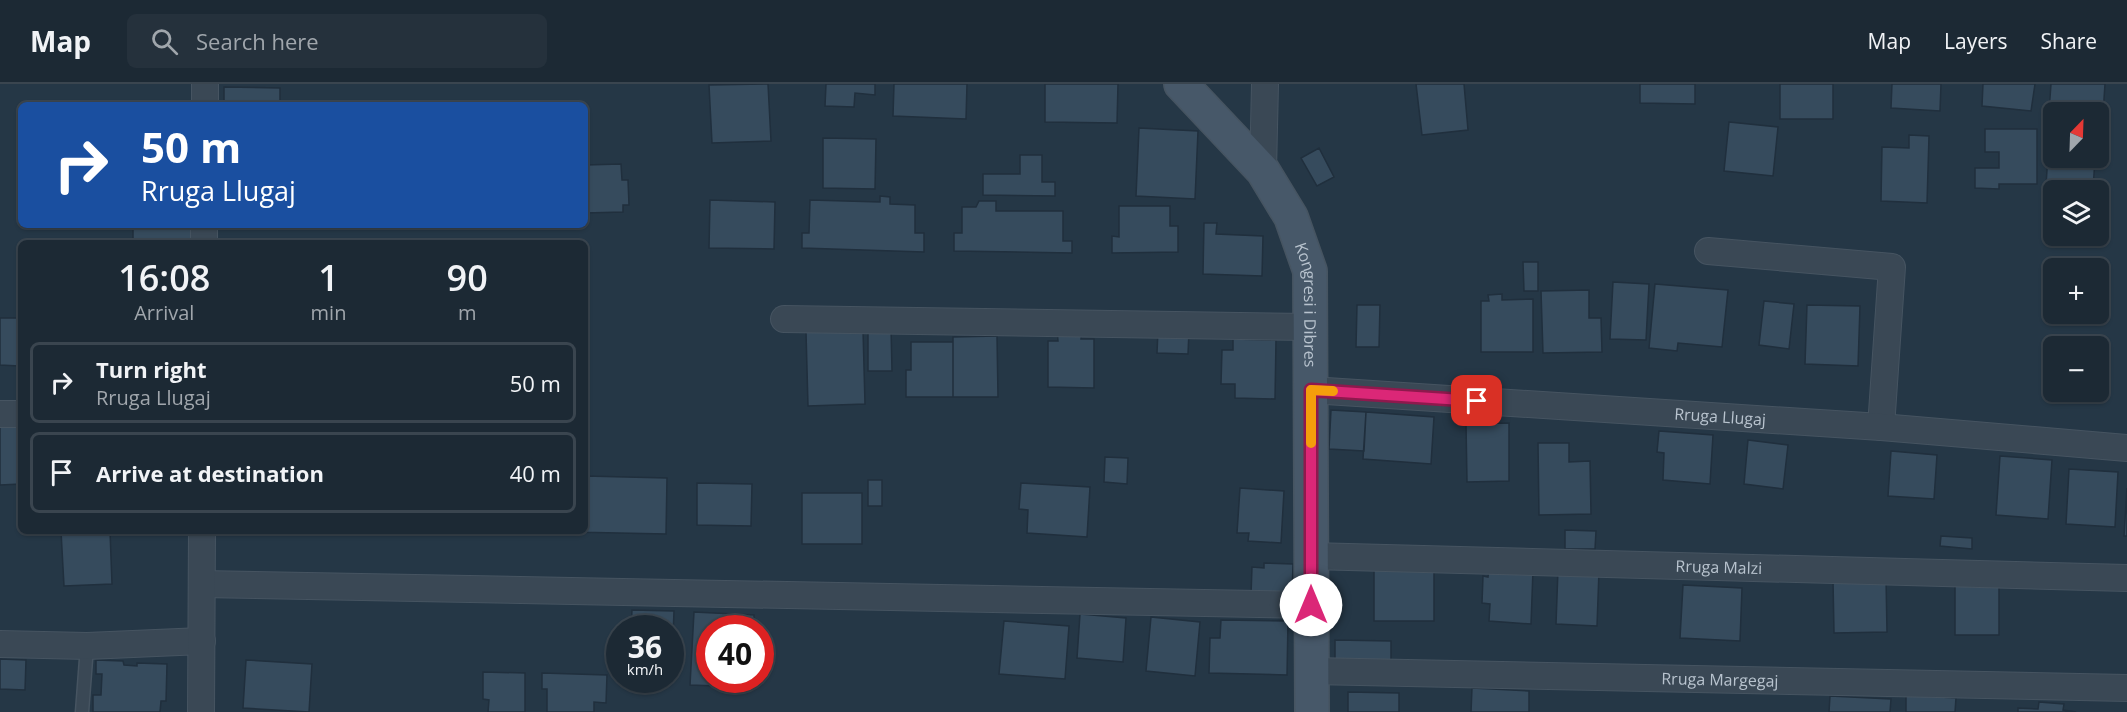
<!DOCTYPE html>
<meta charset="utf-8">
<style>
:root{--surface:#1c2934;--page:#25313c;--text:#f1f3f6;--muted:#a0a6ac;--line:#3a454f}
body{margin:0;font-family:"Open Sans",sans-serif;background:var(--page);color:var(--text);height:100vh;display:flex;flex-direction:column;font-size:22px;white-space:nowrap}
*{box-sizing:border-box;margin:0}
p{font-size:20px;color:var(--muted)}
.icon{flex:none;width:33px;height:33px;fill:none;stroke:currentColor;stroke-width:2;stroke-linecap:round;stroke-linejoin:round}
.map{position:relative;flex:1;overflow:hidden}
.side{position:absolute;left:18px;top:156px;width:570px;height:294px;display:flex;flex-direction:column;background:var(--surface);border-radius:9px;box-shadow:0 2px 4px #0004,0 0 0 2px var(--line)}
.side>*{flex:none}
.top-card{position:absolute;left:18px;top:18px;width:570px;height:126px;border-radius:9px;box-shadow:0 2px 4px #0004,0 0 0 2px var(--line);background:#1a4fa0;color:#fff;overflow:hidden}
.needle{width:39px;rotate:23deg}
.controls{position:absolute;left:2043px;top:18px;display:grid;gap:12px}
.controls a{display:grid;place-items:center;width:66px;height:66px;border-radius:9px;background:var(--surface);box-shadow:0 2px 4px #0004,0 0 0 2px var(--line);font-size:30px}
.speed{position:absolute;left:606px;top:531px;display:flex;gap:12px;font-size:30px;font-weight:700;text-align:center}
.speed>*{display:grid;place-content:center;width:78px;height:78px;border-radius:50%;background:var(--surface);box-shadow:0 2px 4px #0004,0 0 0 2px var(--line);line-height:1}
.speed small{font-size:15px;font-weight:400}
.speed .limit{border:9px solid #d22;background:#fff;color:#111}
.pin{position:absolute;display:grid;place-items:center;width:51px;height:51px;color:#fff;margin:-26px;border-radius:12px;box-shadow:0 3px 9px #0006}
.me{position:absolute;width:66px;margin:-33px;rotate:0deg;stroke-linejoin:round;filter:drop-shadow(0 0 4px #0008)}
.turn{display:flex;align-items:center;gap:21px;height:126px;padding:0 24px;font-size:27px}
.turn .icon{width:78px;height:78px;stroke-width:2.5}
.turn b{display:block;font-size:42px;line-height:51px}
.eta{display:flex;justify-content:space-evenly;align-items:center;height:102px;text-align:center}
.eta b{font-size:36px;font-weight:600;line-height:42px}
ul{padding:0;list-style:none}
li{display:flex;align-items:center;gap:18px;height:81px;margin:0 12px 9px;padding:0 12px;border:3px solid var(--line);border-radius:9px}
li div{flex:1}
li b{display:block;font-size:22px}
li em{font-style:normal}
header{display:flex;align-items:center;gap:36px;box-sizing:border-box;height:84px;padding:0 30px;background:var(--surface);border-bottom:2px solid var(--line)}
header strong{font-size:28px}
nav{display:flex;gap:33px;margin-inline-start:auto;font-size:21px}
.search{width:420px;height:54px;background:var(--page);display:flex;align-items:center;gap:15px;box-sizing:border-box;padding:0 21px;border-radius:9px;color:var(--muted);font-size:22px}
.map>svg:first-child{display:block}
.building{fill:#364b5d;stroke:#202f3d;stroke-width:1.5}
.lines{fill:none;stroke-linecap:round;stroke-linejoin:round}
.lane-casing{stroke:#465461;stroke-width:15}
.street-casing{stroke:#465461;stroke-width:28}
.secondary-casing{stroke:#465461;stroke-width:36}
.lane{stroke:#3a4855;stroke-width:12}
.street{stroke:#3a4855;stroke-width:26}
.secondary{stroke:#475869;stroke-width:33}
.route-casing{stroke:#8e194d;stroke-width:15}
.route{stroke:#db2777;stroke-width:10}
.slow{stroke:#f59e0b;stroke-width:10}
.labels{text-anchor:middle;stroke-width:6;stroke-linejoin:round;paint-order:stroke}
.street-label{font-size:16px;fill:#b8c3ce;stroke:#1e2d3b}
</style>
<header>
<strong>Map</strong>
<div class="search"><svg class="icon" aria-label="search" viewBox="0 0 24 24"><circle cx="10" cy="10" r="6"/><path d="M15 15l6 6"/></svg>Search here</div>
<nav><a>Map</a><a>Layers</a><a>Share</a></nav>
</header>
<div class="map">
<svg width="2127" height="628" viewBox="0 0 2127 628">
<rect width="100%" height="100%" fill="#253746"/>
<path class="building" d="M768,0L771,57L712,59L709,1Z
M826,0H875V11L855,9L854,23L825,22Z
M894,0H967L966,35L893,32Z
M1045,0H1118L1117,39L1045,38Z
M1416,0H1464L1468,46L1422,51Z
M1640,0H1695V20L1640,19Z
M1780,0H1833V35H1780Z
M1892,0H1941L1940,27L1891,24Z
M1983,0H2035L2031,27L1982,22Z
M2051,0H2105L2102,45H2098V28H2054V41H2048Z
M224,3L280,4V21H224Z
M1729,38L1778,43L1773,92L1724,87Z
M1139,44L1198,47L1195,115L1136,112Z
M1985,45H2037V100H1999V105L1975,104V84H1999V68H1985Z
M1909,51L1929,52L1927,119L1881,117L1882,63L1909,64Z
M823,54L876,55L875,105L823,104Z
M2049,56H2054V74H2095L2093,106H2054V117L2045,116Z
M1319,64L1334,93L1317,102L1301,74Z
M1020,71H1042V98H1055V112L983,111V90H1020Z
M621,80L622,96H628L629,121H623V128L585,129V81Z
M880,112L890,113V120L915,121V149H924V168L802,164V149H809L810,116L880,118Z
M710,116L775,118L774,165L709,164Z
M979,117H996V127H1063V157H1072V169L954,167V149H962V123H976Z
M1119,122H1170V142H1178V168L1112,169V152L1119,153Z
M1204,139H1217L1216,150L1263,152L1262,192L1203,190Z
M133,141H191V159H133Z
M1523,178H1538V207H1524Z
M1613,198L1649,200L1646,256L1610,255Z
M1655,200L1728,206L1722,263L1678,259L1677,267L1649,264Z
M1589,206V234H1601L1602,268L1543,269L1541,207Z
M1502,210V216L1533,215V268H1481V217H1489L1488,211Z
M1764,217L1794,220L1789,265L1759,261Z
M1357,221H1380L1379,263H1356Z
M1807,221L1860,222L1858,282L1805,280Z
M0,234H20L19,282L0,281Z
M868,243H891L892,287H868Z
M1057,245L1082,246L1081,255H1094V304L1048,303V257H1058Z
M863,246L865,320L808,322L806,248Z
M1158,246L1189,247L1188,270L1157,269Z
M997,252L998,313H953V253Z
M1233,255L1276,256L1275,315L1235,314V300H1221L1222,266H1233Z
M911,258H953V313H906V286H911Z
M1331,326L1366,328L1364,367L1329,365Z
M1366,328L1434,333L1431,380L1363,375Z
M1509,339V397L1467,398L1466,340Z
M0,342H21V400L0,401Z
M1659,347L1713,351L1710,400L1663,396L1664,369L1657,368Z
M1748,356L1788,361L1783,405L1744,400Z
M1538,359H1569V378L1590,377L1591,430L1539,431Z
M1891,367L1937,371L1934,415L1888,412Z
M2000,372L2052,376L2048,435L1996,431Z
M1105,373L1128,374L1127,400L1104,398Z
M2069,385L2118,388L2115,443L2066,440Z
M585,392L667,394L666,450L571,448L585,447Z
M868,396H882V422H868Z
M697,399L752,400L751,442L697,441Z
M1021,399L1090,403L1087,453L1027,449L1028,426L1019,425Z
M1240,404L1284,407L1281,459L1248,457L1249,449H1237Z
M2127,404V452H2124Z
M802,409H862V460H802Z
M1565,446L1596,447L1595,465H1565Z
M61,447H110L112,500L64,502Z
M391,447H457V451H391Z
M1941,452L1972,454V465L1940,462Z
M1264,479L1293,480L1292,513L1251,511L1252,483L1264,484Z
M1489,484L1533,486L1531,540L1489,537L1490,520L1482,519L1483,492L1488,493Z
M1374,485H1434V537H1374Z
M1558,485L1599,487L1597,542L1556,540Z
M1886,494L1887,548L1834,549L1833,496Z
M1683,501L1742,504L1740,557L1680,554Z
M1955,502L1999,503V551H1955Z
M632,526L674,527L672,579L670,544H631Z
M694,528L754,531V544H710V596H717V602L690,601Z
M1080,530L1126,534L1123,578L1077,574Z
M1151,533L1200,538L1195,592L1146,587Z
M1221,536L1288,537L1287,591L1209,589L1210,554H1220Z
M1004,537L1069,542L1065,595L999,590Z
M1335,556L1391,557V583H1335Z
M0,575L26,576L25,606L0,605Z
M96,576L123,577L124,581L137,582V579L167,580L166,617H161L160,628H93V611H101L102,590H96Z
M246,576L312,580L309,628L243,624Z
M483,588L525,589V628H488L489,616L483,615Z
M542,589L607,591L606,619L594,618V628H547V605H542Z
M1472,604L1529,607V628H1471Z
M1348,608L1399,609V628H1348Z
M1906,611L1956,614L1955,628H1906Z
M1830,612L1891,615L1890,628H1829Z
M2039,618L2064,620L2063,626L2076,628H2018V624L2038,625Z"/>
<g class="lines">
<defs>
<path id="lane" d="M82,628L87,562"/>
<g id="street">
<path d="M205,21V0"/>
<path d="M1263,87L1265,0"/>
<path d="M204,159V141"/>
<path d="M1708,167L1892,183L1881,343"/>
<path d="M784,235L1309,243"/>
<path id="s1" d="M1311,306L1881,343L2127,364"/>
<path d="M0,330H21"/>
<path id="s2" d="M1311,472L2127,494"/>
<path d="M202,500L1311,521"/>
<path d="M0,560L87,562L202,557"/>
<path id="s3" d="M1312,587L2127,604"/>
<path d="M201,628L202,447"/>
</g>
<g id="secondary">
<path id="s4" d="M1181,0L1263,87L1291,133L1310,187L1312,628"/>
</g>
</defs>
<use href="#lane" class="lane-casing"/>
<use href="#street" class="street-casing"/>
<use href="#secondary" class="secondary-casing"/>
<use href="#lane" class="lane"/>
<use href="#street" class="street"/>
<use href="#secondary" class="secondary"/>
</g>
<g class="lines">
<defs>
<path id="route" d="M1311,521V306L1477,317"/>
</defs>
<use href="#route" class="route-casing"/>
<use href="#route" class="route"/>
<path class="slow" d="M1311,359V306L1333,307"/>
</g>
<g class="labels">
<g class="street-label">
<text dy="6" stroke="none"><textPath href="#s4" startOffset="264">Kongresi i Dibres</textPath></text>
<text dy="6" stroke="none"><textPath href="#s1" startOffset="410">Rruga Llugaj</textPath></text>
<text dy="6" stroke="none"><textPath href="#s2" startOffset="408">Rruga Malzi</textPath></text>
<text dy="6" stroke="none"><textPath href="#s3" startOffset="408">Rruga Margegaj</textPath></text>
</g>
</g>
</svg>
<div class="controls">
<a><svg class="needle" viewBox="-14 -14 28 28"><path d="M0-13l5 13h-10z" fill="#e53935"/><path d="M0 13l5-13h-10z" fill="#a0a6ac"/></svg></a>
<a><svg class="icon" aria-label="layers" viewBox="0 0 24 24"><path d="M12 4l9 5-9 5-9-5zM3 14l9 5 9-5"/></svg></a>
<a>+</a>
<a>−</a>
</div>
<div class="speed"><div>36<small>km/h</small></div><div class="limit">40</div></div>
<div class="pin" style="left:1477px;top:317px;background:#d93025"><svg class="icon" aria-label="arrive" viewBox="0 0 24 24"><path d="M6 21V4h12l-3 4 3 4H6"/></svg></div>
<svg class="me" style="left:1311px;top:521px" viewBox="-20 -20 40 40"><circle r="19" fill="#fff"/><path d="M0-13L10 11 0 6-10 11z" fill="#db2777"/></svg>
<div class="top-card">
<div class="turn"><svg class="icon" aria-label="right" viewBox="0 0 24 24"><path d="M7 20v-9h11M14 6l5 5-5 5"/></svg><div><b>50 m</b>Rruga Llugaj</div></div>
</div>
<section class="side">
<div class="eta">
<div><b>16:08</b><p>Arrival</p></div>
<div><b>1</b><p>min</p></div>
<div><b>90</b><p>m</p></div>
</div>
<ul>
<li><svg class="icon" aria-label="right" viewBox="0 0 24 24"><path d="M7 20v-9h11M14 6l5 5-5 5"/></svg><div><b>Turn right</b><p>Rruga Llugaj</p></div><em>50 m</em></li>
<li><svg class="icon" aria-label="arrive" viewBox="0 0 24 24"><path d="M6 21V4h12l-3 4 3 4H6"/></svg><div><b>Arrive at destination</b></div><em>40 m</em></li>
</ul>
</section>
</div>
